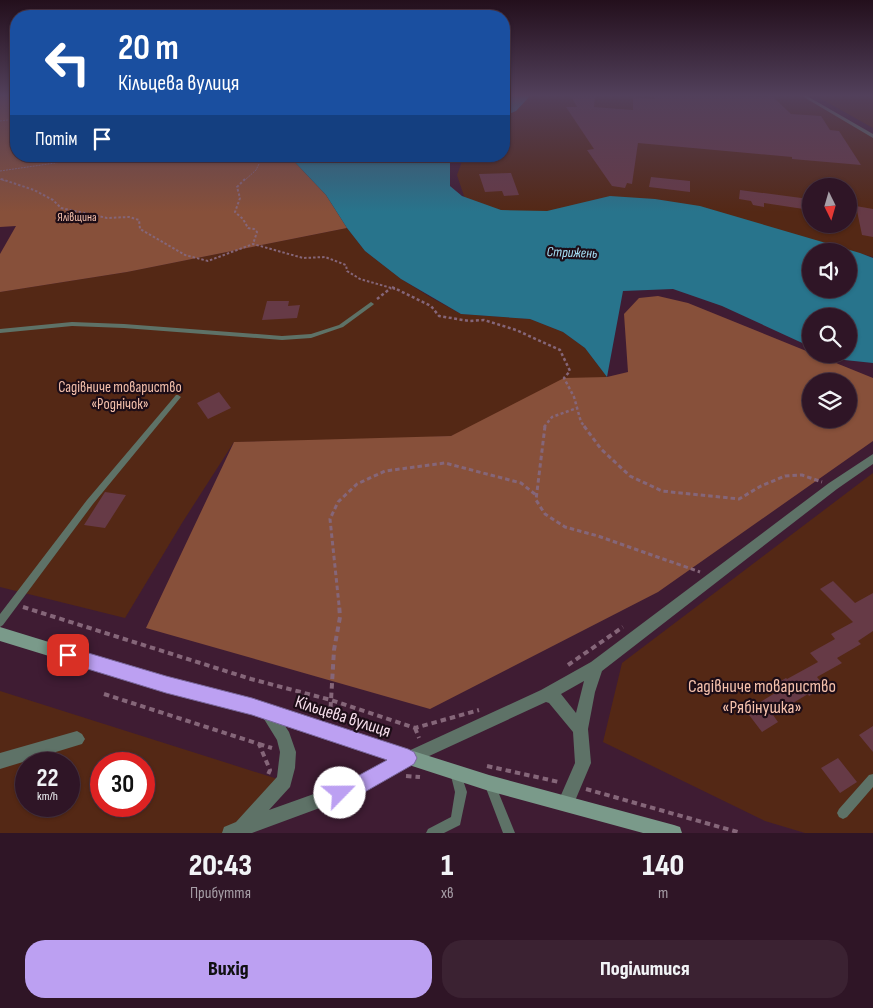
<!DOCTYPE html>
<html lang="uk">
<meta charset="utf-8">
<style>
:root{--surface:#2f1526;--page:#3b2232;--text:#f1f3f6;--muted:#a79fa7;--line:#4a3443;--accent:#bca0f2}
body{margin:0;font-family:"Sofia Sans Condensed",sans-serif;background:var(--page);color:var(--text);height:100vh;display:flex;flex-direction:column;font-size:19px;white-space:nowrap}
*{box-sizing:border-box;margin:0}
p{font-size:16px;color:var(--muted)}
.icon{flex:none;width:28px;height:28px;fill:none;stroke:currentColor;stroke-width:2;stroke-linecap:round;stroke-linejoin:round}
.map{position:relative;height:833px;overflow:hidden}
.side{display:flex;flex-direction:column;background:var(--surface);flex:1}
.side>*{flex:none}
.hud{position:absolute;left:10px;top:10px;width:500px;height:152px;border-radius:20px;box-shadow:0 1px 4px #0004,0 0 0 1px var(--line);background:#1a4fa0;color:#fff;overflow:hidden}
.needle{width:32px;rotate:175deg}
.fabs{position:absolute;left:802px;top:178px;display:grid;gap:10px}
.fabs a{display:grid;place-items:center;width:55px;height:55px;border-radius:50%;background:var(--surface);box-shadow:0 1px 4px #0004,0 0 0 1px var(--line);font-size:25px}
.speed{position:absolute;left:15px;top:752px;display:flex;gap:10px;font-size:25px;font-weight:700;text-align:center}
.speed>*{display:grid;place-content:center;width:65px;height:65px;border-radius:50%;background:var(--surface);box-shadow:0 1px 4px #0004,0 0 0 1px var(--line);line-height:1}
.speed small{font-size:12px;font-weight:400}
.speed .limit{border:8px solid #d22;background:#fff;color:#111}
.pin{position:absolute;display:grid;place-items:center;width:42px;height:42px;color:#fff;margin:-21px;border-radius:10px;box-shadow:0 2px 8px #0006}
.me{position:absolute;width:55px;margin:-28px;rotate:67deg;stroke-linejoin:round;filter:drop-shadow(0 0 4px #0008)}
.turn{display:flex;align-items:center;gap:18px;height:105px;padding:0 25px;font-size:22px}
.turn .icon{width:65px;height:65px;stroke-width:2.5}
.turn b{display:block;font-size:35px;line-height:42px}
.then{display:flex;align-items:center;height:48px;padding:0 25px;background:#0003;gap:10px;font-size:19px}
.eta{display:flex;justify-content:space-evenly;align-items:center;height:85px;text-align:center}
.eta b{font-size:30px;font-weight:800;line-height:35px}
.action{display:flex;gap:10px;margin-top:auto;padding:10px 25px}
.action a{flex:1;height:58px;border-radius:20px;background:var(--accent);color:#111;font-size:20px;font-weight:800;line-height:58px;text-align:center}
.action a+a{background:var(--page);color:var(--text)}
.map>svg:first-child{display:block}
.green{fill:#542815;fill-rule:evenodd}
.forest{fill:#87503a;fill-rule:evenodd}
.water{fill:#28748c;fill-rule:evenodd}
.building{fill:#663a46}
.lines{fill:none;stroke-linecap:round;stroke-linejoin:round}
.path-far4{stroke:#856679;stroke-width:1;stroke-dasharray:2 1;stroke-linecap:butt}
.path-far3{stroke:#856679;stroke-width:2;stroke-dasharray:2.5 2;stroke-linecap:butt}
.path-far2{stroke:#856679;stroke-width:2.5;stroke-dasharray:3 2.5;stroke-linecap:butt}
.path-far1{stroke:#856679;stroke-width:3;stroke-dasharray:4.5 3;stroke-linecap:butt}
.path{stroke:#856679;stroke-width:4;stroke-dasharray:5.5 4;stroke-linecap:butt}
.service{fill:#5e7267;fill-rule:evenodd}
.minor{fill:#5e7267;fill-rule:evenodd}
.tertiary{fill:#5e7267;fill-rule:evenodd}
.secondary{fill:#7a9a8a;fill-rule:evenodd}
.route{fill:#bca0f2;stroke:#7a689d}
.labels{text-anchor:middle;stroke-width:4.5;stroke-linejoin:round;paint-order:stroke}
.far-park-label{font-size:12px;fill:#f5c1ac;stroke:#1d0d17}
.far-water-label{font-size:14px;font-style:italic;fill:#a7e2f8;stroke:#1d0d17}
.park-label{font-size:15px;fill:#f5c1ac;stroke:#1d0d17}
.near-park-label{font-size:18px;fill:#f5c1ac;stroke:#1d0d17}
.near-street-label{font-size:18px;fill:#f5ddea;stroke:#1d0d17}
</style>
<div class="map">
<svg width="873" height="833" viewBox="0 0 873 833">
<rect width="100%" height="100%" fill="#3f1c33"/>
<path class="green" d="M530,96H804L873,136V257L709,214L517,216L466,202L457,175L464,156H504V116L516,111ZM811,186H849V224H811Z
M816,96H873V128Z
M347,228L365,251L401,279L430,297L461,314L530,319L563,332L585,348L607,377L451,436L353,441L234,442L182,523L125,618L0,587V292L127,272Z
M873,473V833H805L765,821L603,742L622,663Z
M0,691L284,781L229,833H0ZM26,764H69V806H26ZM101,764H144V806H101Z"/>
<path class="forest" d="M0,96H16V156H289L326,195L347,228L127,272L0,292V254L16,226L0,227Z
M658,296L688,303L873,378V441L658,592L430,709L146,628L234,442L451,436L564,378L607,377L628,372L624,314L639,298ZM811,381H849V419H811Z"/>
<path class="water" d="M504,96H530L516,111L504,116Z
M289,156H450V186L462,196L501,210L547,211L610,196L655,199L700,206L860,253L873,258V363L835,359L824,354H849V316H811V347L722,306L673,289L623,291L607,377L585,348L563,332L530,319L461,314L401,279L365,251L347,228L326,195ZM811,251H849V289H811Z"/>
<path class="building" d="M571,96H595L594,107L633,110V97L655,99L653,96L773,97L791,114L821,116L830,130L839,131L861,165L792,159V157L638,143L632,184L627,183L625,188L612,186L587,150L594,149L566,107H577Z
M511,173L519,195L504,196L502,191L485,192L479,174Z
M651,177L690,181V192L649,187Z
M740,190L809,199L810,210L764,203V207L753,205L751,201L739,199Z
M856,206L873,209V237L862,235Z
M267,301H289L288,306L300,305L297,318L262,320Z
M219,392L231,408L208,419L197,403Z
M105,492L126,495L105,528L84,525Z
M833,581L855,603L873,593V631L858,641L861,644L837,658L842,663L817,677L825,687L809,696L808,694L773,715L778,722L762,732L746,711L775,693L770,687L786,678L787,679L818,662L810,653L835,639L831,634L853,622L820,589Z
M873,726V752L859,735Z
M838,758L857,782L840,793L821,768Z"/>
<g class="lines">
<path class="path-far4" d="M0,121L16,119
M0,171L62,162L81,156
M0,179L5,181
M244,181L256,170L260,162L252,156"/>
<path class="path-far3" d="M1,179L34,190L53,200L61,208L107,218L129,217L139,220L140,229L185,255L208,261L253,244L303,258L325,257L346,265L347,271L360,279L395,289
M245,179L237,187L240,198L235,212L243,219L248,228L254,229L257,232L253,244"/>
<path class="path-far2" d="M392,287L431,306L439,316L469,321L484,320L516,330L560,350L570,371L564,378L574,397L581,422L585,427
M377,299L391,288
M544,427L552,417L577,408"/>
<path class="path-far1" d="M545,426L536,500L545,514L565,527L598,536L700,572
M584,426L601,449L630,476L662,491L739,499L761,486L785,476L802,475L822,482
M339,605L330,519L338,502L357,484L385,471L445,463L521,483L536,495"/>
<path class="path" d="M23,607L251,679L331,700L415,728L479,710
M568,665L623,627
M104,694L259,744L270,770L267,777
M330,717L334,650L340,617L339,604
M415,728L419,738
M259,744L272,748
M487,766L559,782
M406,776L420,777
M586,789L741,833"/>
<path class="service" d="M371,302L374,304L373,305L343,327L311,338L282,340L124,328L72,326L0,333V329L72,322L124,324L282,336L311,334L339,325Z
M176,395H178L181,397L93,504L3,625L0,627V614L87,500Z
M455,767L459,768L467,792L460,825L444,833H426L428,829L451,817L455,792L450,772L451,768Z
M873,774V787L847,817L843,819L839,817L837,813L839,809L869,775Z
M489,778L493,779L515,833H503L484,783L485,779Z"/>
<path class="minor" d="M264,705L274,709L289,732L296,752L295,768L290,787L269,810L353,780L408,750L413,753L416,758L413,763L363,792L252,833H222L224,827L236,822L277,777L280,752L277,740L264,719L259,717L257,712L259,707Z
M77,731L82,734L85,739L82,744L0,769V753Z"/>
<path class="tertiary" d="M802,96H807L873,134V138Z
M873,454V464L837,489L602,671L595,692L588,729L591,763L572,808L566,810L560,808L558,802L575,763L573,732L549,703L546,702L414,763L409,766L404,763L401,758L404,753L541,690L591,662L829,483ZM584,681L576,713L561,694Z"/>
<path class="secondary" d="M0,627L166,678L252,700L489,775L674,825L680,827L682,833H643L489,791L252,714L166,692L0,641Z"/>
</g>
<linearGradient id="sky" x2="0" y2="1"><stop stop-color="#230f1c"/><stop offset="0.45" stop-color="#52405b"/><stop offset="1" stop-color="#52405b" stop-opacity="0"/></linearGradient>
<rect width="873" height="212" fill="url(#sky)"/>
<path class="route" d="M68,647L166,676L252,698L408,749L414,752L417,758L414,764L363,793L340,802L333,799L330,793L333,787L352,779L387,760L252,715L166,693L68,663L62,660L60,655L62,649Z"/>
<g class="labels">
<g class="far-park-label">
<text x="77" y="221">Ялівщина</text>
</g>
<g class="far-water-label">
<text transform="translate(572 252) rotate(2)" y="5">Стрижень</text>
</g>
<g class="park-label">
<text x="120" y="392">Садівниче товариство<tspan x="120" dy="17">«Роднічок»</tspan></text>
</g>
<g class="near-park-label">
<text x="762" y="692">Садівниче товариство<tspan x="762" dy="21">«Рябінушка»</tspan></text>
</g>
<g class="near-street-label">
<text transform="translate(343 716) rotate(18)" y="6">Кільцева вулиця</text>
</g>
</g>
</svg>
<div class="fabs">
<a><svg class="needle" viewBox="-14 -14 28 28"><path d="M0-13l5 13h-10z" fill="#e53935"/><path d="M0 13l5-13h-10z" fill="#a79fa7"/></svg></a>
<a><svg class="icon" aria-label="sound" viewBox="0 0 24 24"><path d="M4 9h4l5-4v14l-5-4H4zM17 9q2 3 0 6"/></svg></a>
<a><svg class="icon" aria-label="search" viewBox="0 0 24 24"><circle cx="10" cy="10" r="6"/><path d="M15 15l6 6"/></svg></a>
<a><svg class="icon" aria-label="layers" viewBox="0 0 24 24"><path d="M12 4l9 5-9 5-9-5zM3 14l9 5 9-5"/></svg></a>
</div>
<div class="speed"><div>22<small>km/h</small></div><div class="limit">30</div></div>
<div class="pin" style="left:68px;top:655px;background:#d93025"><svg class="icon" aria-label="arrive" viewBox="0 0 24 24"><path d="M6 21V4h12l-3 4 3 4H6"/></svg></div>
<svg class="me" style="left:340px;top:793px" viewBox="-20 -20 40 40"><circle r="19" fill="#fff"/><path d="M0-13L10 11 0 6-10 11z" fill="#bca0f2"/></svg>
<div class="hud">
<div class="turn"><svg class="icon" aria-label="left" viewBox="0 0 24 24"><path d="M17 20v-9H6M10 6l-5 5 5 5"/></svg><div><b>20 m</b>Кільцева вулиця</div></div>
<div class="then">Потім<svg class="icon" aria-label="arrive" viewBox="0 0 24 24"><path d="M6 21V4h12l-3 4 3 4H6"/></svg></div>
</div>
</div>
<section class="side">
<div class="eta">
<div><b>20:43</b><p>Прибуття</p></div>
<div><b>1</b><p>хв</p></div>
<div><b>140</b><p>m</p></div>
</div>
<div class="action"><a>Вихід</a><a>Поділитися</a></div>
</section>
